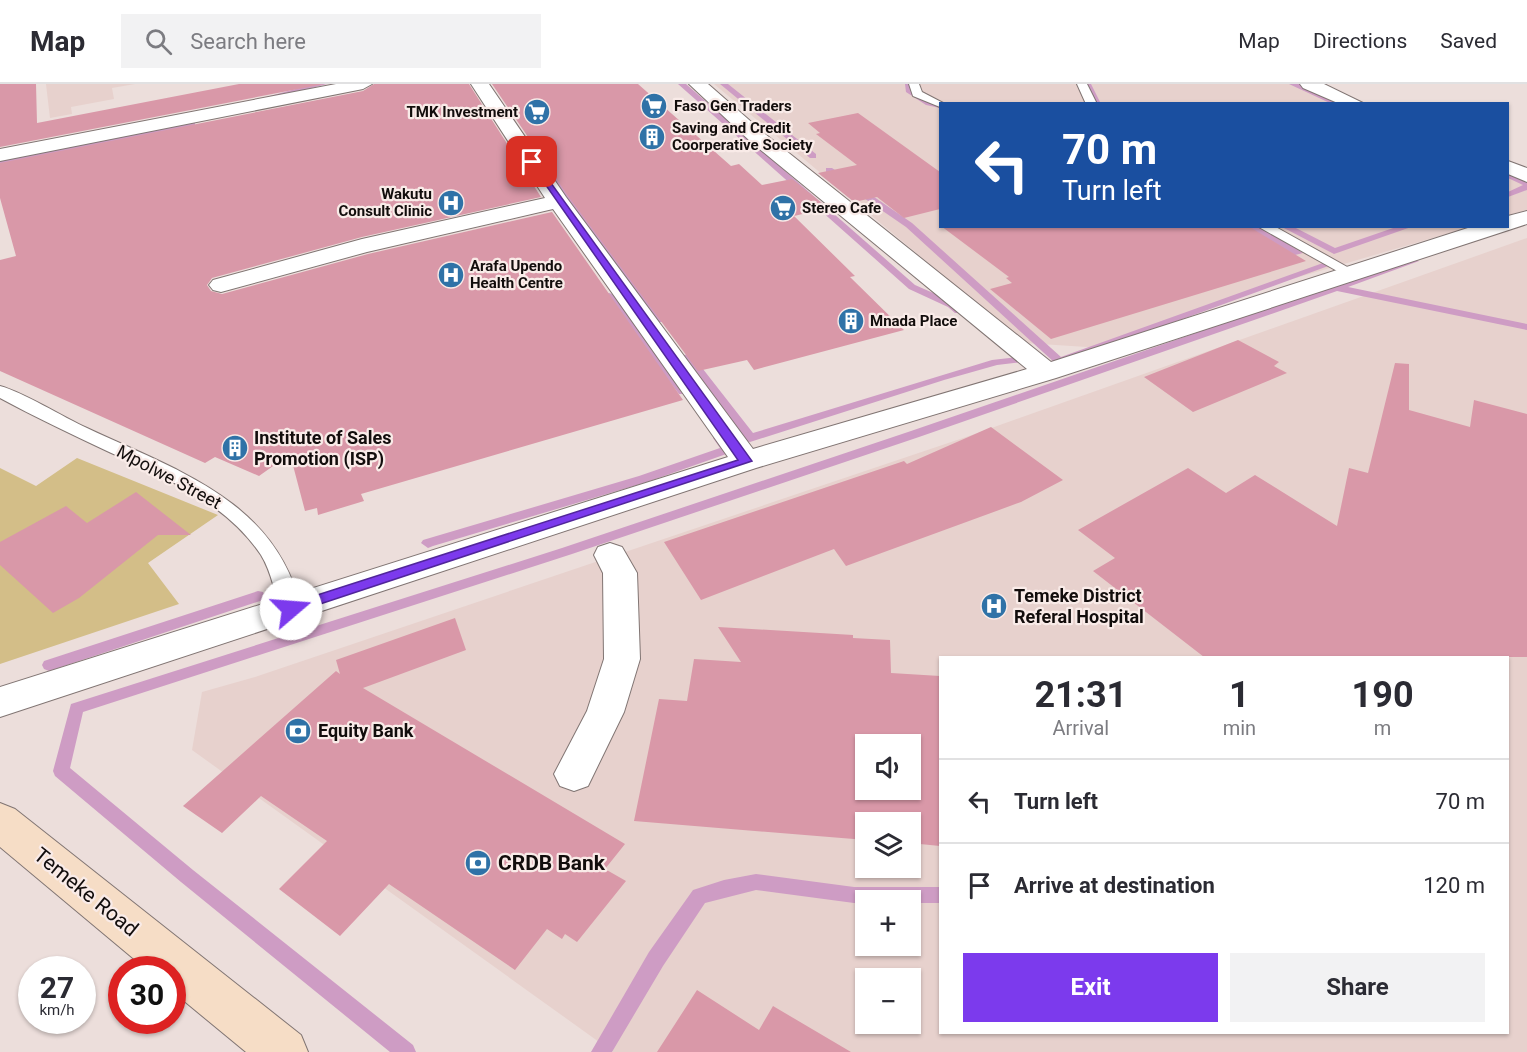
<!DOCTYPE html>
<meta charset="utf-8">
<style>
:root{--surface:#fff;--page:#f2f2f3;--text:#2b2b33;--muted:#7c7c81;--line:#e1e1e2;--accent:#7c3aed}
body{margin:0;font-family:Roboto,sans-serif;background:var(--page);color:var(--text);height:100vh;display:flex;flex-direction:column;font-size:22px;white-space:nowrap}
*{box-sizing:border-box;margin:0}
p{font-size:20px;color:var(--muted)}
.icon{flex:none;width:33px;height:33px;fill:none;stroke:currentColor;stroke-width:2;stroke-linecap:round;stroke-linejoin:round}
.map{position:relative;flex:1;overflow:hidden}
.drawer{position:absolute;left:939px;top:572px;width:570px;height:378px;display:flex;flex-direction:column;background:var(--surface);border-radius:0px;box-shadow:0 2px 4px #0004}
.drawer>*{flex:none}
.hud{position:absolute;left:939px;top:18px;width:570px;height:126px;border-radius:0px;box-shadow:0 2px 4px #0004;background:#1a4fa0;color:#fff;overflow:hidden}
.buttons{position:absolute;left:855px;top:650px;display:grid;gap:12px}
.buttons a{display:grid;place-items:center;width:66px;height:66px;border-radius:0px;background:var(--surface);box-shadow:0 2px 4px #0004;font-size:30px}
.speed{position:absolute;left:18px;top:872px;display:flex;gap:12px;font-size:30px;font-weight:700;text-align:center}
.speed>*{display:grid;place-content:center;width:78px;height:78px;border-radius:50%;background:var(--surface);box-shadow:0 2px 4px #0004;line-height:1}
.speed small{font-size:15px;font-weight:400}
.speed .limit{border:9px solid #d22;background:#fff;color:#111}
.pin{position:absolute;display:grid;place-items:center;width:51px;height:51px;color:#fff;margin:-26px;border-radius:12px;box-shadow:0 3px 9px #0006}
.me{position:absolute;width:66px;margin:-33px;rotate:72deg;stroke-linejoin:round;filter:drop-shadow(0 0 4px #0008)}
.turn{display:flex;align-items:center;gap:21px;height:126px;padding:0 24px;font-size:27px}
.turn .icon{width:78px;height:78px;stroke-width:2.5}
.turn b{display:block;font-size:42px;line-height:51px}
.eta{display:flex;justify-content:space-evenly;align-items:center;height:102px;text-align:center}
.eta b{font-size:36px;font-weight:700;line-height:42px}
.button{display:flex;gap:12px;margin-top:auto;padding:12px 24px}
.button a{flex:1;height:69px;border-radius:0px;background:var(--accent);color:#fff;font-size:24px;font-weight:700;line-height:69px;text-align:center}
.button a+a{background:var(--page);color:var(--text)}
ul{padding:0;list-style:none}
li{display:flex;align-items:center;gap:18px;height:84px;padding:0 24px;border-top:2px solid var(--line)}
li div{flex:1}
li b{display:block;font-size:22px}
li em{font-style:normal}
header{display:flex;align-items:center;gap:36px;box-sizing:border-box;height:84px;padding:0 30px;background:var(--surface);border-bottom:2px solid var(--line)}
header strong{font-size:28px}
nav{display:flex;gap:33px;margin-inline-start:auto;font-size:21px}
.search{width:420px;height:54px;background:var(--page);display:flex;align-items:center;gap:15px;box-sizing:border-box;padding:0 21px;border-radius:0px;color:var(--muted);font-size:22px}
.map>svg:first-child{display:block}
.built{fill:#e7d1cd;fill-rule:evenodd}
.green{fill:#d3be88}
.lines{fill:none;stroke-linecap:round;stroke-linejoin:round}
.stream{fill:#ce9cc4;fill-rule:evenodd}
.building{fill:#d998a8;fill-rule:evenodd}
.lane-casing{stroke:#817573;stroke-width:2}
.street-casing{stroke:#817573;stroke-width:2}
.secondary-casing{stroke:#817573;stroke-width:2}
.lane{fill:#fff;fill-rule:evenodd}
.street{fill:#fff;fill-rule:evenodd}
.secondary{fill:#f6ddc6;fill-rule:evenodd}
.route{fill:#7c3aed;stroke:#51269a;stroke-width:1.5}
.labels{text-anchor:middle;stroke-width:4.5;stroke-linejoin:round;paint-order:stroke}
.far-poi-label{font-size:15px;font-weight:bold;fill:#120d0c;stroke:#f9ebe8;text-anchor:start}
.poi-label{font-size:18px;font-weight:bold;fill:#120d0c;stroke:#f9ebe8;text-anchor:start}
.street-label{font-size:18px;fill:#120d0c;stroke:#f9ebe8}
.near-poi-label{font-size:21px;font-weight:bold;fill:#120d0c;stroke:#f9ebe8;text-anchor:start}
.near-street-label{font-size:21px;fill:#120d0c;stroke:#f9ebe8}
</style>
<header>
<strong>Map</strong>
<div class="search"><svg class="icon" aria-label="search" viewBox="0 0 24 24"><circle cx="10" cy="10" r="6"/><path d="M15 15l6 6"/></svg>Search here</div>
<nav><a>Map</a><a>Directions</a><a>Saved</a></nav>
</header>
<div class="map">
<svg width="1527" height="968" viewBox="0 0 1527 968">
<rect width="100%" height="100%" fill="#ecdedb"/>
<path class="built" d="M46,0H135L112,4L114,15L71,23L72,30L50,34Z
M714,0H1300L1345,19L940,20V142L1470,143L1255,206L1103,264L1024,259Z
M1508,89L1527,98V126L1508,131Z
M1527,154V968H613L192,666L202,608L255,593L969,352ZM940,573H1508V948H940ZM866,660H910V705H866ZM866,738H910V783H866ZM866,816H910V861H866ZM866,894H910V939H866Z"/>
<path class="green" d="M77,374L218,431L148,479L179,520L0,580V384L36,402Z"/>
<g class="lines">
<path class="stream" d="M314,0H327L259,18L255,16Z
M678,0H686L915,201L956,219L964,227L963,229H955L948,223L909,205Z
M720,0H728L816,70V74H810Z
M905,0H913V5L932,17L940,20V24L926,21L906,8Z
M1083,0H1091L1101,20H1094Z
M1289,0H1299L1342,20H1332Z
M192,39H195V43L0,80V76Z
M541,80H547L664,234V238H656L541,84Z
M826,84H832L912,139L1061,273L1323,179L1331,181L1059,280L1055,279L906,143L826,88Z
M1508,89L1527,97V106L1508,113V108L1523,101L1508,94Z
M1246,142H1257L1303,169L1295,171Z
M1280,142H1292L1335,164L1399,142H1414L1334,170Z
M1411,175L1419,177L1348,203L1527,240V246L1337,207L919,353L572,470L83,628L70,684L193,786L413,961L416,968H390L181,798L55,692L53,687L71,620L562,464L911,347Z
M609,209L612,210L687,306V310H679L604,212Z
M688,270L692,271L753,349L992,276L1018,273L1023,276L1022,278L997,281L944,296L750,358L746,357L684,275V271Z
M719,350C726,352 730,359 734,365L732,368L647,398L433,462L428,464L421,459L423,456L639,392L720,364L713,354Z
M258,507L263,508L265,512L263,516L49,587L44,585L42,581L44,577Z
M756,790L854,803H940V819H910V816H866V819H854L756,806L705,819L663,882L612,968H591L649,868L693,806L724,796Z"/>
</g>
<path class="building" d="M0,0H36L37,39L239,0H324L0,63Z
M374,0H469L541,113L362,153L212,194L207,201L211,207L222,210L368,170L552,128L683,316L361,410L364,417L318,431L317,424L305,427L290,370L259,392L215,373L205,379L0,287V176L16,172L0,114V79L363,7Z
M492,0H638L731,82L739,80L762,101L792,95L828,124L794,132L855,192L850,193L904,246L754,286L747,276L698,287L568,112Z
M858,29L940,88V125L904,134L877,113L854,118L818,89L857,81L816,50L820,49L808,39Z
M941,142H1248L1306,177L1051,255L990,205L1012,199L1006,194L1009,193Z
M1238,256L1279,278L1274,282L1287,289L1193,328L1144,293Z
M1395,279L1409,280V326L1470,343L1474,316L1527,330V573H1204L1093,487L1115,474L1078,446L1188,384L1226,409L1255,391L1337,442L1349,384L1368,389Z
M991,343L1063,396L1021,418L846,482L834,465L701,516L664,458L904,377L907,380Z
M136,408L191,451H158L79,514L53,529L0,481V458L66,422L87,439Z
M455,534L466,566L363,604L625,760L605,785L626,797L577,858L565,850L562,855L547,845L515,886L389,800L340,852L279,805L327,757L261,712L222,749L183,722L336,587L340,590L336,576Z
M718,543L853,551V554L890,556L891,589L940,592V762L910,759V738H866V756L634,737L659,615L687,617L694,575L741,578ZM866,660H910V705H866Z
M697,906L759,946L773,922L851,968H657Z"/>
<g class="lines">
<defs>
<path id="lane" d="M909,0H919L922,8L945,20H940V23L913,12Z
M1077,0H1087L1097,20H1086Z
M1257,142H1274L1358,189L1351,193L1346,192Z
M0,302C23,308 63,333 87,344C176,386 277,417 301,525L298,530L291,533L284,530C274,512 273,490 261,471C225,417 163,393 107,367C71,350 35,333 0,314Z"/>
<path id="street" d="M336,0H372L363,5L0,77V65Z
M471,0H489L566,113L753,365L1027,285L751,58L689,0H708L765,50L1051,278L1474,142H1508V132L1527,127V140L1056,294L756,384L0,633V603L728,373L553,125L367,168L221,208L213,206L209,201L213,196L362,155L545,114Z
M1300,0H1324L1365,20H1340L1303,4Z
M1508,77L1527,84V98L1508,90Z
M610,459L622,463L637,489L640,575L624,628L588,702L574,707L560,702L554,690L587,627L604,575L603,489L594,471L598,463Z"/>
<path id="secondary" d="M0,719L15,725L301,951L308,968H246L172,907V885H146L0,763Z"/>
</defs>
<use href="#lane" class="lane-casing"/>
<use href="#street" class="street-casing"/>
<use href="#secondary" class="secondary-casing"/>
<use href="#lane" class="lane"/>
<use href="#street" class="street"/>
<use href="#secondary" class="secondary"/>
</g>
<path class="route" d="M529,77H535L752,377L296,528H286V521L738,376Z"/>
<defs>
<symbol id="supermarket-disc" viewBox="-11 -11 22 22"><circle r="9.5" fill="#2f72a7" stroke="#f9ebe8"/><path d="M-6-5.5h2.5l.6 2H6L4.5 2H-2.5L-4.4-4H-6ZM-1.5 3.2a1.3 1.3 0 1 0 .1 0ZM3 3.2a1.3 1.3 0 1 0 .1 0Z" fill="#fff"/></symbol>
<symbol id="building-disc" viewBox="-11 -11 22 22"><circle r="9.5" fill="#2f72a7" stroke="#f9ebe8"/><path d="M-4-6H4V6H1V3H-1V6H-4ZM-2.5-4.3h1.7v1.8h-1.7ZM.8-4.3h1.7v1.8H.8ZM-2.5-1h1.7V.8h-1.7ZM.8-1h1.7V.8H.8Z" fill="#fff"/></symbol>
<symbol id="hospital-disc" viewBox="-11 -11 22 22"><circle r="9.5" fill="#2f72a7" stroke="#f9ebe8"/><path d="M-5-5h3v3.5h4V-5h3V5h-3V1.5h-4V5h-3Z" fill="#fff"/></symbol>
<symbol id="bank-disc" viewBox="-11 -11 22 22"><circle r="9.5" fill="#2f72a7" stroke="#f9ebe8"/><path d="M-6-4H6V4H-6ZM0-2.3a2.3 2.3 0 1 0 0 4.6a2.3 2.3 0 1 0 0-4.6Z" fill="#fff"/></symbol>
</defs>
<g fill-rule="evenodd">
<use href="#supermarket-disc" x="639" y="7" width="30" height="30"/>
<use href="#supermarket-disc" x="522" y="13" width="30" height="30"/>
<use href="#building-disc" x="637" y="38" width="30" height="30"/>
<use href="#hospital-disc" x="436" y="104" width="30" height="30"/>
<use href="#supermarket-disc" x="768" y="109" width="30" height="30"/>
<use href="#hospital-disc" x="436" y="176" width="30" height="30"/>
<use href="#building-disc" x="836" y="222" width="30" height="30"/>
<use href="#building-disc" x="220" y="349" width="30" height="30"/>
<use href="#hospital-disc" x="979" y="507" width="30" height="30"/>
<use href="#bank-disc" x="283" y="632" width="30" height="30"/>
<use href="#bank-disc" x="463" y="764" width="30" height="30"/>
</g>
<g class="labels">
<g class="far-poi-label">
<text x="674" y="27">Faso Gen Traders</text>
<text x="518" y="33" text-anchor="end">TMK Investment</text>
<text x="672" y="49">Saving and Credit<tspan x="672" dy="17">Coorperative Society</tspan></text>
<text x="432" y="115" text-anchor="end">Wakutu<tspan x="432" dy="17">Consult Clinic</tspan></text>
<text x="802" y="129">Stereo Cafe</text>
<text x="470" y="187">Arafa Upendo<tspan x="470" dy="17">Health Centre</tspan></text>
<text x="870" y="242">Mnada Place</text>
</g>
<g class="poi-label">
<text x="254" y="360">Institute of Sales<tspan x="254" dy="21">Promotion (ISP)</tspan></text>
<text x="1014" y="518">Temeke District<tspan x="1014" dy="21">Referal Hospital</tspan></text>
<text x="318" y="653">Equity Bank</text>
</g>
<g class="street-label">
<text transform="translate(169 393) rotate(28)" y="6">Mpolwe Street</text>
</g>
<g class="near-poi-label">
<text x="498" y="786">CRDB Bank</text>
</g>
<g class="near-street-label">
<text transform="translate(86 808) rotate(39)" y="7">Temeke Road</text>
</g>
</g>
</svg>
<div class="buttons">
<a><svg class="icon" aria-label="sound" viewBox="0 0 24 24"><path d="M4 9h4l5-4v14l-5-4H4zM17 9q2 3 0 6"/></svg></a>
<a><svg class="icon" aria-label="layers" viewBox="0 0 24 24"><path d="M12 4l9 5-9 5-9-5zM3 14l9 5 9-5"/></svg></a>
<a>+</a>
<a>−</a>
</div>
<div class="speed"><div>27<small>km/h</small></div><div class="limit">30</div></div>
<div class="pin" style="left:532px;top:78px;background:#d93025"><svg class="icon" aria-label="arrive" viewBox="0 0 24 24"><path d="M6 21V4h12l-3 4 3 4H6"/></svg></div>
<svg class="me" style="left:291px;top:525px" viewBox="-20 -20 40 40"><circle r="19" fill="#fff"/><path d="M0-13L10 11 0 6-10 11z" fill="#7c3aed"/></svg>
<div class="hud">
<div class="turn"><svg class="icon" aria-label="left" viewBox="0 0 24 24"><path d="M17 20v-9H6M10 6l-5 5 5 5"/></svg><div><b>70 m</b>Turn left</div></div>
</div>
<section class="drawer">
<div class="eta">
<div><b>21:31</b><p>Arrival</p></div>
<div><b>1</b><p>min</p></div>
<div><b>190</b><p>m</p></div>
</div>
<ul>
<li><svg class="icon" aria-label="left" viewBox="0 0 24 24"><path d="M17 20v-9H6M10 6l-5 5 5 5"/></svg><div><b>Turn left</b></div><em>70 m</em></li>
<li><svg class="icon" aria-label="arrive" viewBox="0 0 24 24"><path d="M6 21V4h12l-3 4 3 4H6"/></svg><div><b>Arrive at destination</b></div><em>120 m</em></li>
</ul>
<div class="button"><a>Exit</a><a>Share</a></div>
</section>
</div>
